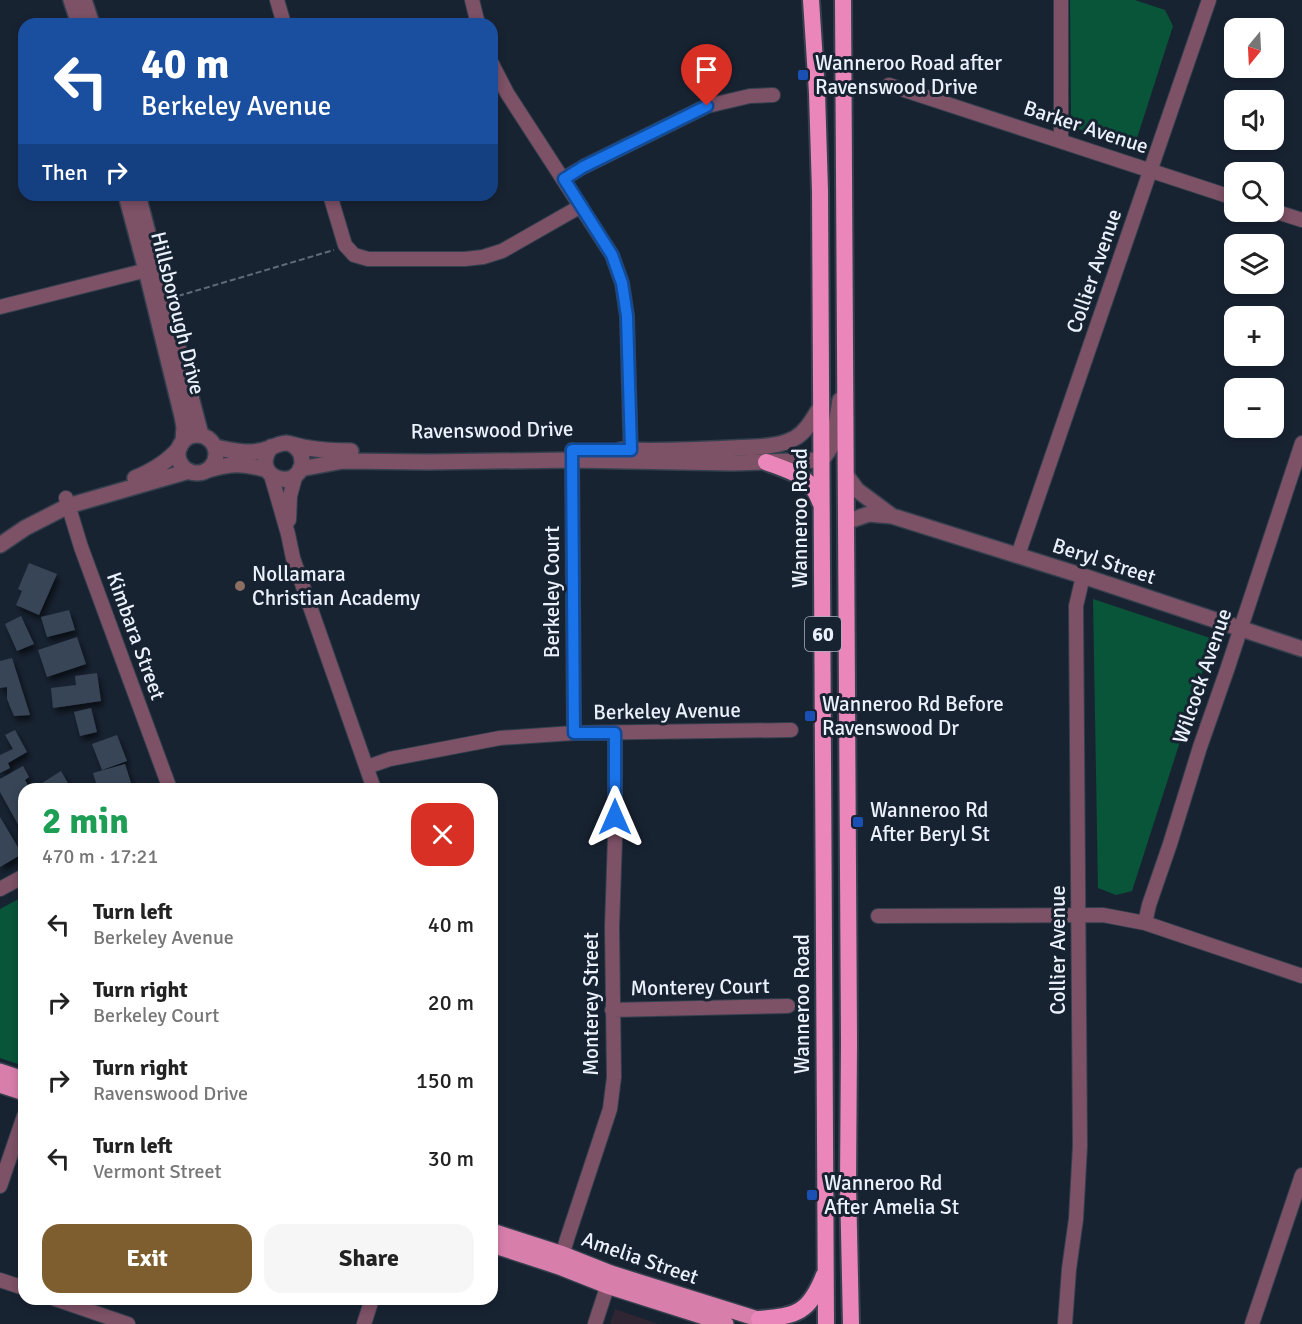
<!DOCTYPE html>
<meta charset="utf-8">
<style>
:root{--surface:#fff;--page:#f6f6f6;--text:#222;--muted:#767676;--accent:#7e5e2e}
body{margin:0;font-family:Signika,sans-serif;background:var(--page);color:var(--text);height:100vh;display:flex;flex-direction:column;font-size:22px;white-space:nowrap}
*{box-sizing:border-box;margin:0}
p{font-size:20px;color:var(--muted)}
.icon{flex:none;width:33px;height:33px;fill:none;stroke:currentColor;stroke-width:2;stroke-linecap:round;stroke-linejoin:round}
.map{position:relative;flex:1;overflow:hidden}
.details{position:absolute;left:18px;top:783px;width:480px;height:522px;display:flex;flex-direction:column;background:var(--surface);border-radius:18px;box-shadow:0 3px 9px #0003}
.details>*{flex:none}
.guide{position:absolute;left:18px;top:18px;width:480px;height:183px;border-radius:18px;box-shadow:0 3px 9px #0003;background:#1a4fa0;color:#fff;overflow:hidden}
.needle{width:39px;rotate:198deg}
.tools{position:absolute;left:1224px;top:18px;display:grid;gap:12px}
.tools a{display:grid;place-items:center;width:60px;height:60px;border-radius:12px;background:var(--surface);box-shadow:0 3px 9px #0003;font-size:30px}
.pin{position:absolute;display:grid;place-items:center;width:51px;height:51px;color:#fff;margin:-62px -26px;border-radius:50% 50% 50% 0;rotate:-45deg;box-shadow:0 0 6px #0007}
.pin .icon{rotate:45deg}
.me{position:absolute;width:66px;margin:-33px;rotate:0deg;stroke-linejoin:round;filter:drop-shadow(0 0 4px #0008)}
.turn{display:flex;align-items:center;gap:21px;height:126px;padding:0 24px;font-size:27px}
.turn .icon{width:78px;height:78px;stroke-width:2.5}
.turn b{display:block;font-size:42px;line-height:51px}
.then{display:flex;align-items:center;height:57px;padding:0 24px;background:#0003;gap:12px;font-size:22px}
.round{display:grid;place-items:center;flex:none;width:63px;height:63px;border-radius:18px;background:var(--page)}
.summary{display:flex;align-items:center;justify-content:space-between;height:102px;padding:0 24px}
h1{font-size:36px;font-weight:700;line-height:45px;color:#1e9e55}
.primary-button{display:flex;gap:12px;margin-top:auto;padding:12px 24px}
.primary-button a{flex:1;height:69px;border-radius:18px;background:var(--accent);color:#fff;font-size:24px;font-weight:700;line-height:69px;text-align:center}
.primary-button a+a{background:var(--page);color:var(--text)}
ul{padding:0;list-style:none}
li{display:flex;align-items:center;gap:18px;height:78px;padding:0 24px}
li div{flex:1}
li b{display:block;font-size:22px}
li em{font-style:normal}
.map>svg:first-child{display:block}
.commercial{fill:#302532}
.green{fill:#085539}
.building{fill:#394556;filter:url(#shadow)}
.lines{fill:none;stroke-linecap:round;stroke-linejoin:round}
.minor-casing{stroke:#35404e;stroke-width:16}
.tertiary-casing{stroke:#35404e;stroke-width:18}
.primary-casing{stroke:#35404e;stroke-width:18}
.trunk-casing{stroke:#35404e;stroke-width:20}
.path{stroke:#616b78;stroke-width:2;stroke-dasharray:6 3;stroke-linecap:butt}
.minor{stroke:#7d5166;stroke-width:14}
.tertiary{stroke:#7d5166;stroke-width:15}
.primary{stroke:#d87eab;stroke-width:15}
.trunk{stroke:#ea86b9;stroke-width:16}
.route-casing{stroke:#114b97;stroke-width:15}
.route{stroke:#1a73e8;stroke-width:10}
.transit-dot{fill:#1a4fb4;stroke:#182332;stroke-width:2}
.education-dot{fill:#8d6e63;stroke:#182332;stroke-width:2}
.labels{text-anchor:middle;stroke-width:6;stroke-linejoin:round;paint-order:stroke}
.shield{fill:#182332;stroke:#abb3bf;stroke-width:1.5}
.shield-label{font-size:20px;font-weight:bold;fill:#eaf1fc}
.poi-label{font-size:21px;fill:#eaf1fc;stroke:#182332;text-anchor:start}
.street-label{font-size:21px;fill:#eaf1fc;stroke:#182332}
</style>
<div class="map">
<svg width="1302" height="1324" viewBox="0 0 1302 1324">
<defs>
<filter id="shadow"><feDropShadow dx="3" dy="5" stdDeviation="3" flood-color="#0009"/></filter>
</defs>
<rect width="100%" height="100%" fill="#182332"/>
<path class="commercial" d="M615,1309L658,1324H610Z"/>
<path class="green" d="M1070,0H1135L1165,10L1173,26L1137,138L1128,144L1078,129L1071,117Z
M1093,599L1213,639L1132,891L1116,895L1098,888Z
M24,896V1066L0,1058V909Z"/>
<path class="building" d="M29,563L57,574L39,615L16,605L22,591L18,589Z
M69,610L75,630L47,637L41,617Z
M21,616L34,644L17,651L5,624Z
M77,637L86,664L47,677L38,650Z
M12,658L30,715L14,716L7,699V687L0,688V661Z
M97,673L101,701L53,708L51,688L76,685L75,676Z
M91,708L97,732L80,736L74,712Z
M15,730L27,752L8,763L10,768L0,773V755L13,749L5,735Z
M117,735L127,761L102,770L92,744Z
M125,764L131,783L107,789H98L93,773Z
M23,766L29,777L25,780L30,789H24V835L0,792V779Z
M61,771L69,785L62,789H42L39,785Z
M0,817L22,854L0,867Z"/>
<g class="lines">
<defs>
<path id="minor" d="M277,0L284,24
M472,0L478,24
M492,64L507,93L612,255L622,283L627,316L631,460
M889,85L1234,198
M1061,141V0
M563,179L583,167L707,106L750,96L773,95
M330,195L345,245L354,255L368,259H465L483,257L502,251L581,206
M1274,211L1302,220
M0,307L155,268
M572,450L574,733
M271,475L288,534L293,558L374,789
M66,498L81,547L170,789
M289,520L290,496L296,474
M1018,555L1209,0
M367,767L390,759L500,738L574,733L791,730
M0,889L24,876
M878,916L1103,915L1145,923L1302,976
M1145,923L1149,905L1170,844L1200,747L1227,670L1302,443
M612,1010L788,1006
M0,1186L24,1116
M560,1263L567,1239L610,1109L614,1077L612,927L615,838V733
M0,1280L24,1288
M55,1299L128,1324
M364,1324L372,1299
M595,1324L610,1278
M1065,1324L1069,1269L1076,1219L1080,1146L1076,606L1083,576
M1252,1324L1302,1175"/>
<path id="tertiary" d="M71,0L79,24
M84,0L92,24
M126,195L146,270L182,416L184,427L183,442
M138,195L201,435
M178 454a19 19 0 1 1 38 0a19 19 0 1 1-38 0Z
M291,444C311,450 331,451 351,451
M215,447C225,449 236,452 247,452C254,452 263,451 270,448C281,443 290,439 299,451C302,455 302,459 302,464C297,493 249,477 271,447
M621,450C658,451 695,450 732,448C752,447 777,448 795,438C807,431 814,417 821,406
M300,469L343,461L428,462L573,460L733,463L822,460L833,444L840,400
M208,470C231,463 244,463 267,470
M846,475L857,490L892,516
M135,478C152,471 168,462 180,447
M846,522L869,514L892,516L1083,576L1302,649
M0,545L25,528L68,506L189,471"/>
<path id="primary" d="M0,1071L24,1079
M0,1085L24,1093
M492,1231L563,1254L611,1273L771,1323
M492,1245L559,1267L607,1286L726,1324"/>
<path id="trunk" d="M811,0L817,93L820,191L826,1324
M843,0L849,1042L848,1185L851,1324
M766,462C781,468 801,473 812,487C816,491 818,498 821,504
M759,1319C797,1316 809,1313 824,1275"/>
</defs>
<use href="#minor" class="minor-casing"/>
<use href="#tertiary" class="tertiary-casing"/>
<use href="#primary" class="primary-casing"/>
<use href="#trunk" class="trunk-casing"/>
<path class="path" d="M178,296L334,250"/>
<use href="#minor" class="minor"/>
<use href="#tertiary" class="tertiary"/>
<use href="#primary" class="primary"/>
<use href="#trunk" class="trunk"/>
</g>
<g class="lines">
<defs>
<path id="route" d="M615,817V733H574L572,450H631L627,316L622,283L612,255L564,179L583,167L707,106"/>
</defs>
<use href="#route" class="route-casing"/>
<use href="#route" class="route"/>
</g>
<g class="transit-dot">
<rect x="797" y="69" width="12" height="12" rx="3"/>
<rect x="804" y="710" width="12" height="12" rx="3"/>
<rect x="852" y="816" width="12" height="12" rx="3"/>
<rect x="806" y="1189" width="12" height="12" rx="3"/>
</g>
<circle class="education-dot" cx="240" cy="586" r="6"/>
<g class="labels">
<rect class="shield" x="805" y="617" width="36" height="34" rx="4.5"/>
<g class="shield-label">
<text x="823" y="641">60</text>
</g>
<g class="poi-label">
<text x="815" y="70">Wanneroo Road after<tspan x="815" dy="24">Ravenswood Drive</tspan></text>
<text x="252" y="581">Nollamara<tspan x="252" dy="24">Christian Academy</tspan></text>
<text x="822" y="711">Wanneroo Rd Before<tspan x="822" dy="24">Ravenswood Dr</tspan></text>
<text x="870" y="817">Wanneroo Rd<tspan x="870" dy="24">After Beryl St</tspan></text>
<text x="824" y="1190">Wanneroo Rd<tspan x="824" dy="24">After Amelia St</tspan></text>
</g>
<g class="street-label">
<text transform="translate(1086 127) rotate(18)" y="7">Barker Avenue</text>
<text transform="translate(1094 271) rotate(-71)" y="7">Collier Avenue</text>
<text transform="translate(178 313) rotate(76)" y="7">Hillsborough Drive</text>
<text transform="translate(492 430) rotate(-1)" y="7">Ravenswood Drive</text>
<text transform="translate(800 518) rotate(-90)" y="7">Wanneroo Road</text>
<text transform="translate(1104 561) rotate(18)" y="7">Beryl Street</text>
<text transform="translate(552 592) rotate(-90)" y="7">Berkeley Court</text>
<text transform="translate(136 636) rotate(70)" y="7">Kimbara Street</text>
<text transform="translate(1202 676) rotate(-71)" y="7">Wilcock Avenue</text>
<text transform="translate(667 711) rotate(-1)" y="7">Berkeley Avenue</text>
<text transform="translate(1058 950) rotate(-90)" y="7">Collier Avenue</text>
<text transform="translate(700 987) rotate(-1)" y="7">Monterey Court</text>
<text transform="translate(591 1004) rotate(-90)" y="7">Monterey Street</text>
<text transform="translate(802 1004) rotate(-90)" y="7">Wanneroo Road</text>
<text transform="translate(640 1258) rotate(19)" y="7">Amelia Street</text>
</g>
</g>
</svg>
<div class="tools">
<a><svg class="needle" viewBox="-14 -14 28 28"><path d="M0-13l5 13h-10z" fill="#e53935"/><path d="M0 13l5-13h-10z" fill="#767676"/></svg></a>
<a><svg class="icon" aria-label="sound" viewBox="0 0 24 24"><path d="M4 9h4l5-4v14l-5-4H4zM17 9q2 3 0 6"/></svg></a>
<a><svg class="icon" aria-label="search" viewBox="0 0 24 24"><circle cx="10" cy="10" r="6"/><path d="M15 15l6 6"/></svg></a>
<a><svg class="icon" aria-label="layers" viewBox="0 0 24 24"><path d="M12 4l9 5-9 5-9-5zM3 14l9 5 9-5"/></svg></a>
<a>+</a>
<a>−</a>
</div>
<div class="pin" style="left:707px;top:106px;background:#d93025"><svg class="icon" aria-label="arrive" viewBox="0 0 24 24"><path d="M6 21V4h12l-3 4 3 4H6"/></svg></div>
<svg class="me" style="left:615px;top:817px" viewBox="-20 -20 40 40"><path d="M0-17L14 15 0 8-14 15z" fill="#1a73e8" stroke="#fff" stroke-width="4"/></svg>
<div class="guide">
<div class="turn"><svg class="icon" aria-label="left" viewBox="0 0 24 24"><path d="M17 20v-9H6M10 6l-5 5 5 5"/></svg><div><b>40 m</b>Berkeley Avenue</div></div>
<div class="then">Then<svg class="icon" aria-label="right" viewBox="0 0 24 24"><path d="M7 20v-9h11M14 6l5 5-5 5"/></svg></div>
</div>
<section class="details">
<div class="summary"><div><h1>2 min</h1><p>470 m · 17:21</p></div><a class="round" style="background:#d93025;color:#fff"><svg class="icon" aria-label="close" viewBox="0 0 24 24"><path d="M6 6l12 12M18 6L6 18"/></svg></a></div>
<ul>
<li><svg class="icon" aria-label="left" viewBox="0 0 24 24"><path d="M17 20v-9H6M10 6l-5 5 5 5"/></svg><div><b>Turn left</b><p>Berkeley Avenue</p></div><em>40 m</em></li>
<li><svg class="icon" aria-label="right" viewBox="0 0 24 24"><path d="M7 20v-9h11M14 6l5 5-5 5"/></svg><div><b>Turn right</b><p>Berkeley Court</p></div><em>20 m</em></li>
<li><svg class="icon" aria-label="right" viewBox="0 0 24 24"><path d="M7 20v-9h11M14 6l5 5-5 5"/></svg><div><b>Turn right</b><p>Ravenswood Drive</p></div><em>150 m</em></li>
<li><svg class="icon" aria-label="left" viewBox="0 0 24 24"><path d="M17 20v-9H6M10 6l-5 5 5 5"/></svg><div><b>Turn left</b><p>Vermont Street</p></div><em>30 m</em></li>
</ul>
<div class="primary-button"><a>Exit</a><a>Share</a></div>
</section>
</div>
